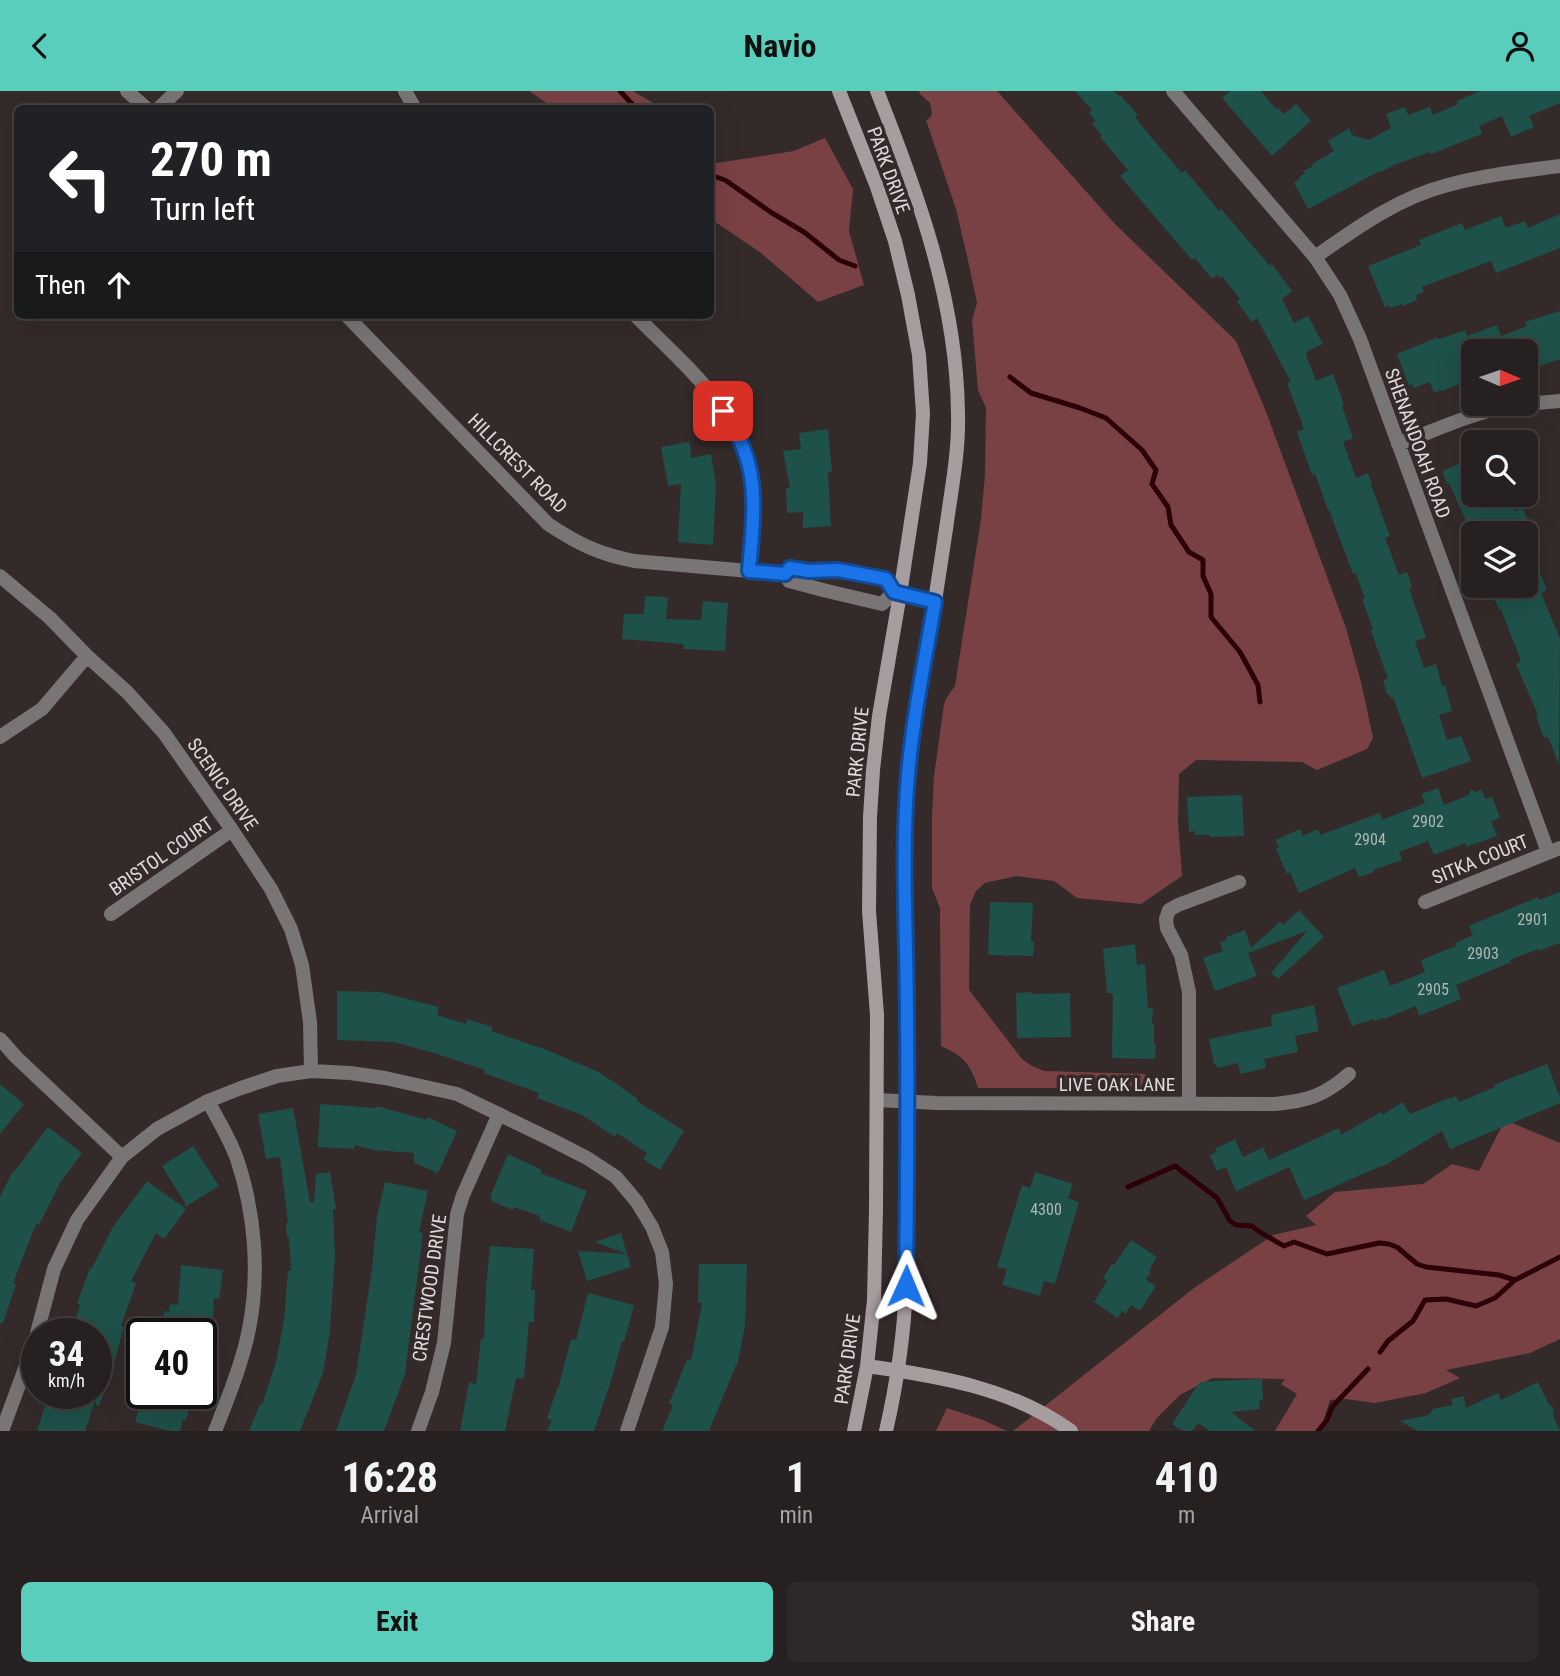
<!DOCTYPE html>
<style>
:root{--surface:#272020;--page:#2f2829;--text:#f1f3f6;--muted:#a4a3a5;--line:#433e3e;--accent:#5acebc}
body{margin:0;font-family:"Roboto Condensed",sans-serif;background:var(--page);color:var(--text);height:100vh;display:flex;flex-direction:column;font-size:26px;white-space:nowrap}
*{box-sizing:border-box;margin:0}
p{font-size:23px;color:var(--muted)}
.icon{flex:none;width:38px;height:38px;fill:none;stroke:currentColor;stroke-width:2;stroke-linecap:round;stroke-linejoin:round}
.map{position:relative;height:1340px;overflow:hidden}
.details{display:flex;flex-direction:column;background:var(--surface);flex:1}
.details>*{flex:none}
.banner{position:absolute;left:14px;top:14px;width:700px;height:214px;border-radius:10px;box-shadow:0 7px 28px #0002,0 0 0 2px var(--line);background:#202124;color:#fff;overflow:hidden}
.needle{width:46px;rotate:92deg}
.buttons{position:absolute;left:1461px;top:248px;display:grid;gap:14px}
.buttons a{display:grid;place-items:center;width:77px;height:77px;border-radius:10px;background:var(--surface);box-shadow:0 7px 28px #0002,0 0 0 2px var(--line);font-size:35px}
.speed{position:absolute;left:21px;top:1227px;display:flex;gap:14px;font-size:35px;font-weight:700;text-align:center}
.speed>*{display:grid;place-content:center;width:91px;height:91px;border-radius:50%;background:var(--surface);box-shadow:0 7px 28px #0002,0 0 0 2px var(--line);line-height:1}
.speed small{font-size:18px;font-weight:400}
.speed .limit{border:4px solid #111;border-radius:10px;background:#fff;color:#111}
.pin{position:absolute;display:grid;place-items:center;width:60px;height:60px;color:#fff;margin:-30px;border-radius:14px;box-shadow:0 4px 10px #0006}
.me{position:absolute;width:77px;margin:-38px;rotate:1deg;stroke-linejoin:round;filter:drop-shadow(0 0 5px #0008)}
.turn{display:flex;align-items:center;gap:24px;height:147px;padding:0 21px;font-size:32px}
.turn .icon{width:91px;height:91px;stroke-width:2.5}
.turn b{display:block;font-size:49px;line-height:60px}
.then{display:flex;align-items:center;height:66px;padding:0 21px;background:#0003;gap:14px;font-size:26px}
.eta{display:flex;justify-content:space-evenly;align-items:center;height:119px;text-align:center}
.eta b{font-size:42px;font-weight:700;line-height:49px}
.cta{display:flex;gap:14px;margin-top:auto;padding:14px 21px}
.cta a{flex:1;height:80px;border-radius:10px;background:var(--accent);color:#111;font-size:28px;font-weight:700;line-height:80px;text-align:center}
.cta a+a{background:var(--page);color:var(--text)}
header{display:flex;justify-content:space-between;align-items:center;height:91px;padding:0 21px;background:var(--accent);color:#111;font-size:32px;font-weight:700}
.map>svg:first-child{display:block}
.green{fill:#794144}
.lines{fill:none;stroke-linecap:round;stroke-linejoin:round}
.stream{stroke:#2c0006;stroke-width:5}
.building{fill:#1e5149}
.street{stroke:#7a7575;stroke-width:14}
.secondary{stroke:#a69d9e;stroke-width:14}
.route-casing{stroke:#114b97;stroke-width:18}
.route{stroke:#1a73e8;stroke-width:12}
.labels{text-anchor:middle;stroke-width:7;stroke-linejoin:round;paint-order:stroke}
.number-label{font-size:16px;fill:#b0b7b5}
.street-label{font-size:19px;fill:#e0d9d9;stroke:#342a2a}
</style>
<header><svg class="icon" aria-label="back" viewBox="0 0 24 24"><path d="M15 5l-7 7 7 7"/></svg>Navio<svg class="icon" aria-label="person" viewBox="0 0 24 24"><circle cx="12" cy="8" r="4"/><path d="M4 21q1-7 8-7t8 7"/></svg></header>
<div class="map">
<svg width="1560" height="1340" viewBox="0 0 1560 1340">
<rect width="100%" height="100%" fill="#342a2a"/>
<path class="green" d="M529,0H633L655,13L657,17H554Z
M920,0H997L1115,133L1236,250L1265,318L1346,537L1361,591L1373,647L1367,658L1317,679L1302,671L1196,669L1179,683L1178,731L1182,785L1141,813L1077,807L1054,790L1016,785L985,792L976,800L970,814L969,899L1022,968L1032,975L1044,980L1144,983L1150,987L1155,995L1153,997H978C971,973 963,965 941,955L940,817L932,797V726L934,685L944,613L947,606L955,595L981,428L985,384L986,317L978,299L972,229L977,212L967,165L956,118L926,29C934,26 932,20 930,12L919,2Z
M825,47L853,98L849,140L864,194L818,211L761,162L711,128L710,73L794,60Z
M1505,1029L1560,1052V1248L1530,1262L1446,1279L1460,1287L1426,1302L1375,1312L1345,1308L1330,1309L1320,1340H1275L1297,1303L1281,1293L1285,1288L1212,1287L1180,1304L1156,1328L1149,1340H1013L1194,1197L1273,1144L1316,1134L1306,1125L1335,1101L1423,1093L1452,1073L1479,1080Z
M947,1317L983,1329L1007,1340H936Z"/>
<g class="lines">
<path class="stream" d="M620,0L633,14L634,18
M710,84L725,89L772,122L804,141L839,169L855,175
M1010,286L1031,302L1080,317L1106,327L1142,359L1156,379L1152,393L1168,416L1171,434L1189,461L1203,469V485L1211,503V526L1240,561L1258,594L1260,611
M1128,1096L1175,1075L1217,1107L1230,1130L1236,1134L1252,1135C1256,1140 1276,1150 1284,1155L1294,1151L1327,1163L1379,1152L1389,1153L1397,1156L1417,1173L1426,1176L1499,1184L1515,1189L1560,1166
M1380,1261L1388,1250L1413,1230L1425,1209L1446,1208L1476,1215L1495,1207L1515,1189
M1318,1340L1327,1329L1332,1316L1368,1278"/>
</g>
<path class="building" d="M1075,0H1114L1119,5L1120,4L1138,24L1135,26L1151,46L1182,82L1185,79L1219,120L1221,118L1270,175L1272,173L1292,200L1282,208L1294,232L1308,225L1323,253L1306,261L1307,263L1306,264L1316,290L1333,283L1344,314L1342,315L1353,347L1343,351L1356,387L1368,382L1372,394H1371L1390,445L1385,447L1399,484L1407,481L1412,496L1409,497L1426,547L1415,550L1424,577L1436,573L1442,595L1445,594L1452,620L1439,624L1447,649L1461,645L1471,670L1422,687L1393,606L1390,607L1389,603H1387L1383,589L1388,588L1371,540L1373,539L1362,508H1365L1356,482L1353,483L1329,419H1328L1315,383L1312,384L1297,341L1304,338L1287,292L1291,291L1257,227L1252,231L1237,211L1240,208L1222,185L1220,187L1217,184L1212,188L1195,167L1192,169L1120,85L1128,79L1100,46L1102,44L1092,33L1096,30L1089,22L1092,19Z
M1230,0H1261L1276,18L1278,17L1284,23L1296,13L1311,30L1272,65L1222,7Z
M1480,0H1560V12L1529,25L1534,36L1511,46L1502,25L1479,35L1482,43L1431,63L1430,61L1394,74L1381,81L1380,80L1308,118L1294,92L1300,88L1299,86L1305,82L1303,80L1313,75L1312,73L1334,60L1328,50L1349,37L1352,44L1369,49L1391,37L1386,23L1405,16L1408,24L1430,16L1433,24L1458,13L1457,10Z
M1560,123V157L1496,182L1491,170L1422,196L1424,201L1416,204L1417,209L1403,215L1402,213L1390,217L1389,214L1385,216L1368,175L1421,154L1419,149L1462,132L1465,139L1501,125L1506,137L1525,130L1528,137Z
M1560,220V268L1531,278L1526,261H1474V287L1442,300L1441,299L1434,302L1430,291L1414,297L1412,293L1409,295L1397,263L1438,246L1439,248L1465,239L1467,245L1497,234L1501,245L1527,235L1525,231Z
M828,338L832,381H828L831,435L803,437V421L787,422L786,397H790L783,360L801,358L799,342Z
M690,351L691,367L711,363L716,394L713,454L678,451L681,393L668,395L661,356Z
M1474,367V404H1502L1505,412L1512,410L1515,420L1523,417L1532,440L1524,443H1469L1464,431L1466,430L1449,392L1447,393L1442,380Z
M1526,448L1547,499L1541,502L1560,548L1559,674L1549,648L1547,646L1544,647L1536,625L1538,624L1516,573L1521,570L1501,518L1499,519L1489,495H1526Z
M645,505L668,506L666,528L701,529L703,510L728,512L725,560L683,558L684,553L622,548L624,523H644Z
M1438,697L1444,714L1469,704L1471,698L1476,701L1482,699L1485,708L1492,706L1500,727L1491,730L1497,745L1466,756L1465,752L1434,764L1428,750L1399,761L1402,769L1373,779L1374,781L1359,786L1355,777L1299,802L1290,781L1287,783L1276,758L1279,756L1276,749L1300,738L1303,745L1318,738L1320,744L1380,722L1382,729L1425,712L1421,703Z
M1242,704L1244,745L1210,746V744H1195V740L1189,741L1187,706Z
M1560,801V852L1538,860V858L1510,869L1511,871L1456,894L1461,908L1432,920L1419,925L1416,915L1384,928L1383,927L1375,930L1374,928L1352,935L1337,897L1384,879L1390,895L1425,881L1421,869L1456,855L1455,852L1473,844L1469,835L1538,806L1539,809Z
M990,811L1033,812L1031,850L1034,851L1033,865L988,864Z
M1299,819L1324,846L1278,888L1271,882L1307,840L1248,862L1257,885L1215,900L1203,867L1223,860L1220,851L1227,849L1226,846L1245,839L1251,857L1280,831L1283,834Z
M1135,853L1137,874L1145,873L1148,917H1153L1152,933H1154V953H1156L1155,968L1112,967L1113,903L1112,904V902H1107L1103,858Z
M337,900L380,901L439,916L437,924L466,933L467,928L493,936L491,940L544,958L599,981L638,1008L637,1010L684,1040L660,1079L643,1068L647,1062L617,1042L615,1046L582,1024L537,1007L539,1002L484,982L485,979L434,962L394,951L337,949Z
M1032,901V903L1070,902L1071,946L1017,947L1016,902Z
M1314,914L1319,940L1295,945L1298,961L1264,968L1266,977L1240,983L1238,972L1217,977L1216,973H1214L1209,948L1272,935L1271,924Z
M1547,973L1560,1006V1012L1450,1058L1442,1040L1382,1076L1381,1075L1304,1109L1289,1076L1236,1100L1226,1076L1217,1080L1210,1064L1217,1061L1215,1058L1235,1048L1243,1066L1263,1056L1269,1069L1339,1037L1341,1044L1381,1021L1382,1024L1403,1011L1410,1023L1449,1007L1450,1008L1456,1005L1459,1011L1495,996L1494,994Z
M0,993L24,1013L0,1043Z
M320,1013L376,1017L377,1015L427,1029L428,1026L457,1040L438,1082L414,1072V1062L373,1059L355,1054L354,1058L318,1056Z
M293,1017L310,1111H314L316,1083L330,1081L336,1118H333L335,1164L330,1240L323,1282L300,1340H249L260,1313L262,1314L276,1271L284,1229L288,1180H291L289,1147H287L286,1132H288L280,1066L266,1068L258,1023Z
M48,1036L82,1062L60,1092L39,1134L36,1133L13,1192L16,1193L3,1232H0V1106L13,1080L14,1081Z
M193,1055L219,1095L185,1116V1112L162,1075Z
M508,1063L542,1079L540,1082L587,1100L571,1141L540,1129V1125L514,1116L513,1119L491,1110L492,1107L490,1106Z
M1035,1081L1073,1093L1068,1107L1079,1111L1055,1193L1044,1190L1040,1205L1002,1194L1007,1178L997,1176L1022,1094L1030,1097Z
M147,1090L186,1118L164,1148L156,1142L131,1190L136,1192L121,1235L124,1236L114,1273L99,1315L96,1314V1307L85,1340H37L49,1302H96V1242H72L80,1214L77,1213L90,1177H92L113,1136Z
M385,1091L428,1100L419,1141L423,1142L405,1283L384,1340H336L356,1284L372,1178L377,1125Z
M621,1142L627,1163L595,1151Z
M1131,1149L1157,1166L1149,1179L1151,1181L1146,1189L1156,1195L1140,1220L1131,1214L1125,1223L1122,1220L1118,1227L1094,1211L1107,1190L1103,1187L1112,1173L1114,1174Z
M490,1155L534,1158L531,1199H535L534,1231H529L524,1287H516L505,1340H460L469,1291L476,1293L481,1247H484L486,1197Z
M578,1160L627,1163L631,1176L587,1190Z
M699,1173H747L745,1235L737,1275L736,1274L709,1340H662L673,1314L669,1313L687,1268L691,1270L702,1212H698Z
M181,1174L223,1179L219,1208L214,1207L212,1242H162L164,1220L169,1221L170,1213L178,1214Z
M588,1202L634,1214L624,1251L622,1250L611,1290L594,1340H547L552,1329L547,1327L557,1298H558L571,1248L576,1249Z
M1262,1288L1263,1309H1259L1260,1318L1231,1321L1255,1340H1210L1198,1332L1192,1340H1183L1172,1333L1200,1291Z
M1538,1291L1549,1314L1552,1315L1554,1320L1553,1324L1560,1340H1418L1400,1330L1429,1324L1433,1318L1453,1314L1451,1308L1464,1305L1466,1317L1498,1302L1501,1309Z
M144,1302H194L186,1329H183L180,1340H170L135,1331Z"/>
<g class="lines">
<path class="street" d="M127,0L147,18
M405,0L415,18
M1173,0L1315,166L1340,204L1360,248L1548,761
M158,18L177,0
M1315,166C1355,138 1399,106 1448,94C1484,84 1522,80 1560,75
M346,224L548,433C578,453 599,463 634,470L785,483L789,490L827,500L882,513L894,501
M635,224C680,270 739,316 750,383C756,415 751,448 749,480
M1526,313L1560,310
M1398,353C1437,339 1482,317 1524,313
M785,483L791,477C806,479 820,478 836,479C852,479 870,484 886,488L894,501L935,511
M0,485L50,527L87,565L127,601L164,642L232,739L271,798L291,838L302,874L310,931L311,980
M0,646L42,618L87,565
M1425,811L1560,757
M111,823L232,739
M0,948L16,966L122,1066
M877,1009L937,1012L1275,1013C1307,1010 1324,1005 1349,983
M208,1010C218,1029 230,1048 237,1068C255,1122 260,1182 249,1238C242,1273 228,1307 215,1340
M1189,1013V901L1181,864L1167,837L1166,828L1169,819L1178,814L1239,791
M37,1242L54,1178L77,1129L122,1066L157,1038L208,1010L241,997L277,985L311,980L350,982L385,987L457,1003L550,1048L587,1067L616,1086L637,1111L652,1136L662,1161L666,1193L662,1236L627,1340
M2,1340L37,1245
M418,1340L432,1301L444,1252L457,1123L463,1104L499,1023"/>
<path class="secondary" d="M839,0L877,96L895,150L908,204L919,264L923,323L920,372L900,503L879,625L873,679L870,726L869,820L877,924L876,1118L874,1209L867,1275L854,1340
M877,0C918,103 957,210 958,323C959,359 952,395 947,431C940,478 933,524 925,570C919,608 911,646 908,684C901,765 906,846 907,927C909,1017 907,1106 906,1195C904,1245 897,1292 886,1340
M867,1275C938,1285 1012,1297 1071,1340"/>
</g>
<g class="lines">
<defs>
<path id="route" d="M723,320C731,332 739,345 744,359C759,397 752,441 749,480L785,483L790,477L809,480L838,479L886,488L894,501L935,511C925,569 913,626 908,684C901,766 907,848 907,929C908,1018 907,1107 906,1195"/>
</defs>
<use href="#route" class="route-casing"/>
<use href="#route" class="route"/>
</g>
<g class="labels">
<g class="number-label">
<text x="1428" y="736">2902</text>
<text x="1370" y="754">2904</text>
<text x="1533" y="834">2901</text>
<text x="1483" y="868">2903</text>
<text x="1433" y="904">2905</text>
<text x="1046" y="1124">4300</text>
</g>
<g class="street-label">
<text transform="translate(889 79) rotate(70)" y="7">PARK DRIVE</text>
<text transform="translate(1418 352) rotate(70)" y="7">SHENANDOAH ROAD</text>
<text transform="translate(518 372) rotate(45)" y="7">HILLCREST ROAD</text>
<text transform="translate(857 661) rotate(-84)" y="7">PARK DRIVE</text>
<text transform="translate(223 693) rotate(55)" y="7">SCENIC DRIVE</text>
<text transform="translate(161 765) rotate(-35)" y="7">BRISTOL COURT</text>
<text transform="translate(1480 768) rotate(-22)" y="7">SITKA COURT</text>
<text x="1117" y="1000">LIVE OAK LANE</text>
<text transform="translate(429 1197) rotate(-82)" y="7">CRESTWOOD DRIVE</text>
<text transform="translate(847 1268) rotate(-82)" y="7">PARK DRIVE</text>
</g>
</g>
</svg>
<div class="buttons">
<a><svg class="needle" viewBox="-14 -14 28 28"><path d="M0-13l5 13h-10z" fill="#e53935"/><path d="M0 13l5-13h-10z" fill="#a4a3a5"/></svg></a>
<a><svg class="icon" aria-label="search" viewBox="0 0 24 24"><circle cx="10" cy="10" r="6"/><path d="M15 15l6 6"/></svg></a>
<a><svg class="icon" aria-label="layers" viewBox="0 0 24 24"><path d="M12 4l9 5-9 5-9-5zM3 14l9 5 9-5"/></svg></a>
</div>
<div class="speed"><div>34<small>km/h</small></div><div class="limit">40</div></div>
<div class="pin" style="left:723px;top:320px;background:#d93025"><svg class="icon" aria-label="arrive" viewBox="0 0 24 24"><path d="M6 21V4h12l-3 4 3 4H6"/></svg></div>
<svg class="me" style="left:906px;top:1195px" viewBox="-20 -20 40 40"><path d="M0-17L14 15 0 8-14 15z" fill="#1a73e8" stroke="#fff" stroke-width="4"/></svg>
<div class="banner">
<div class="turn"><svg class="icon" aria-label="left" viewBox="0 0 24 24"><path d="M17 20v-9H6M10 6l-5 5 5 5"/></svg><div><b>270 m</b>Turn left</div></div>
<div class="then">Then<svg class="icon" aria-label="ahead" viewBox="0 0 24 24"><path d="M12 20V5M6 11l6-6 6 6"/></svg></div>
</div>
</div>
<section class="details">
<div class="eta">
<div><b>16:28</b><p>Arrival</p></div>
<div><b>1</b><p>min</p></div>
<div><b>410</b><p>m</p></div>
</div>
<div class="cta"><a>Exit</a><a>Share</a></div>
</section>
